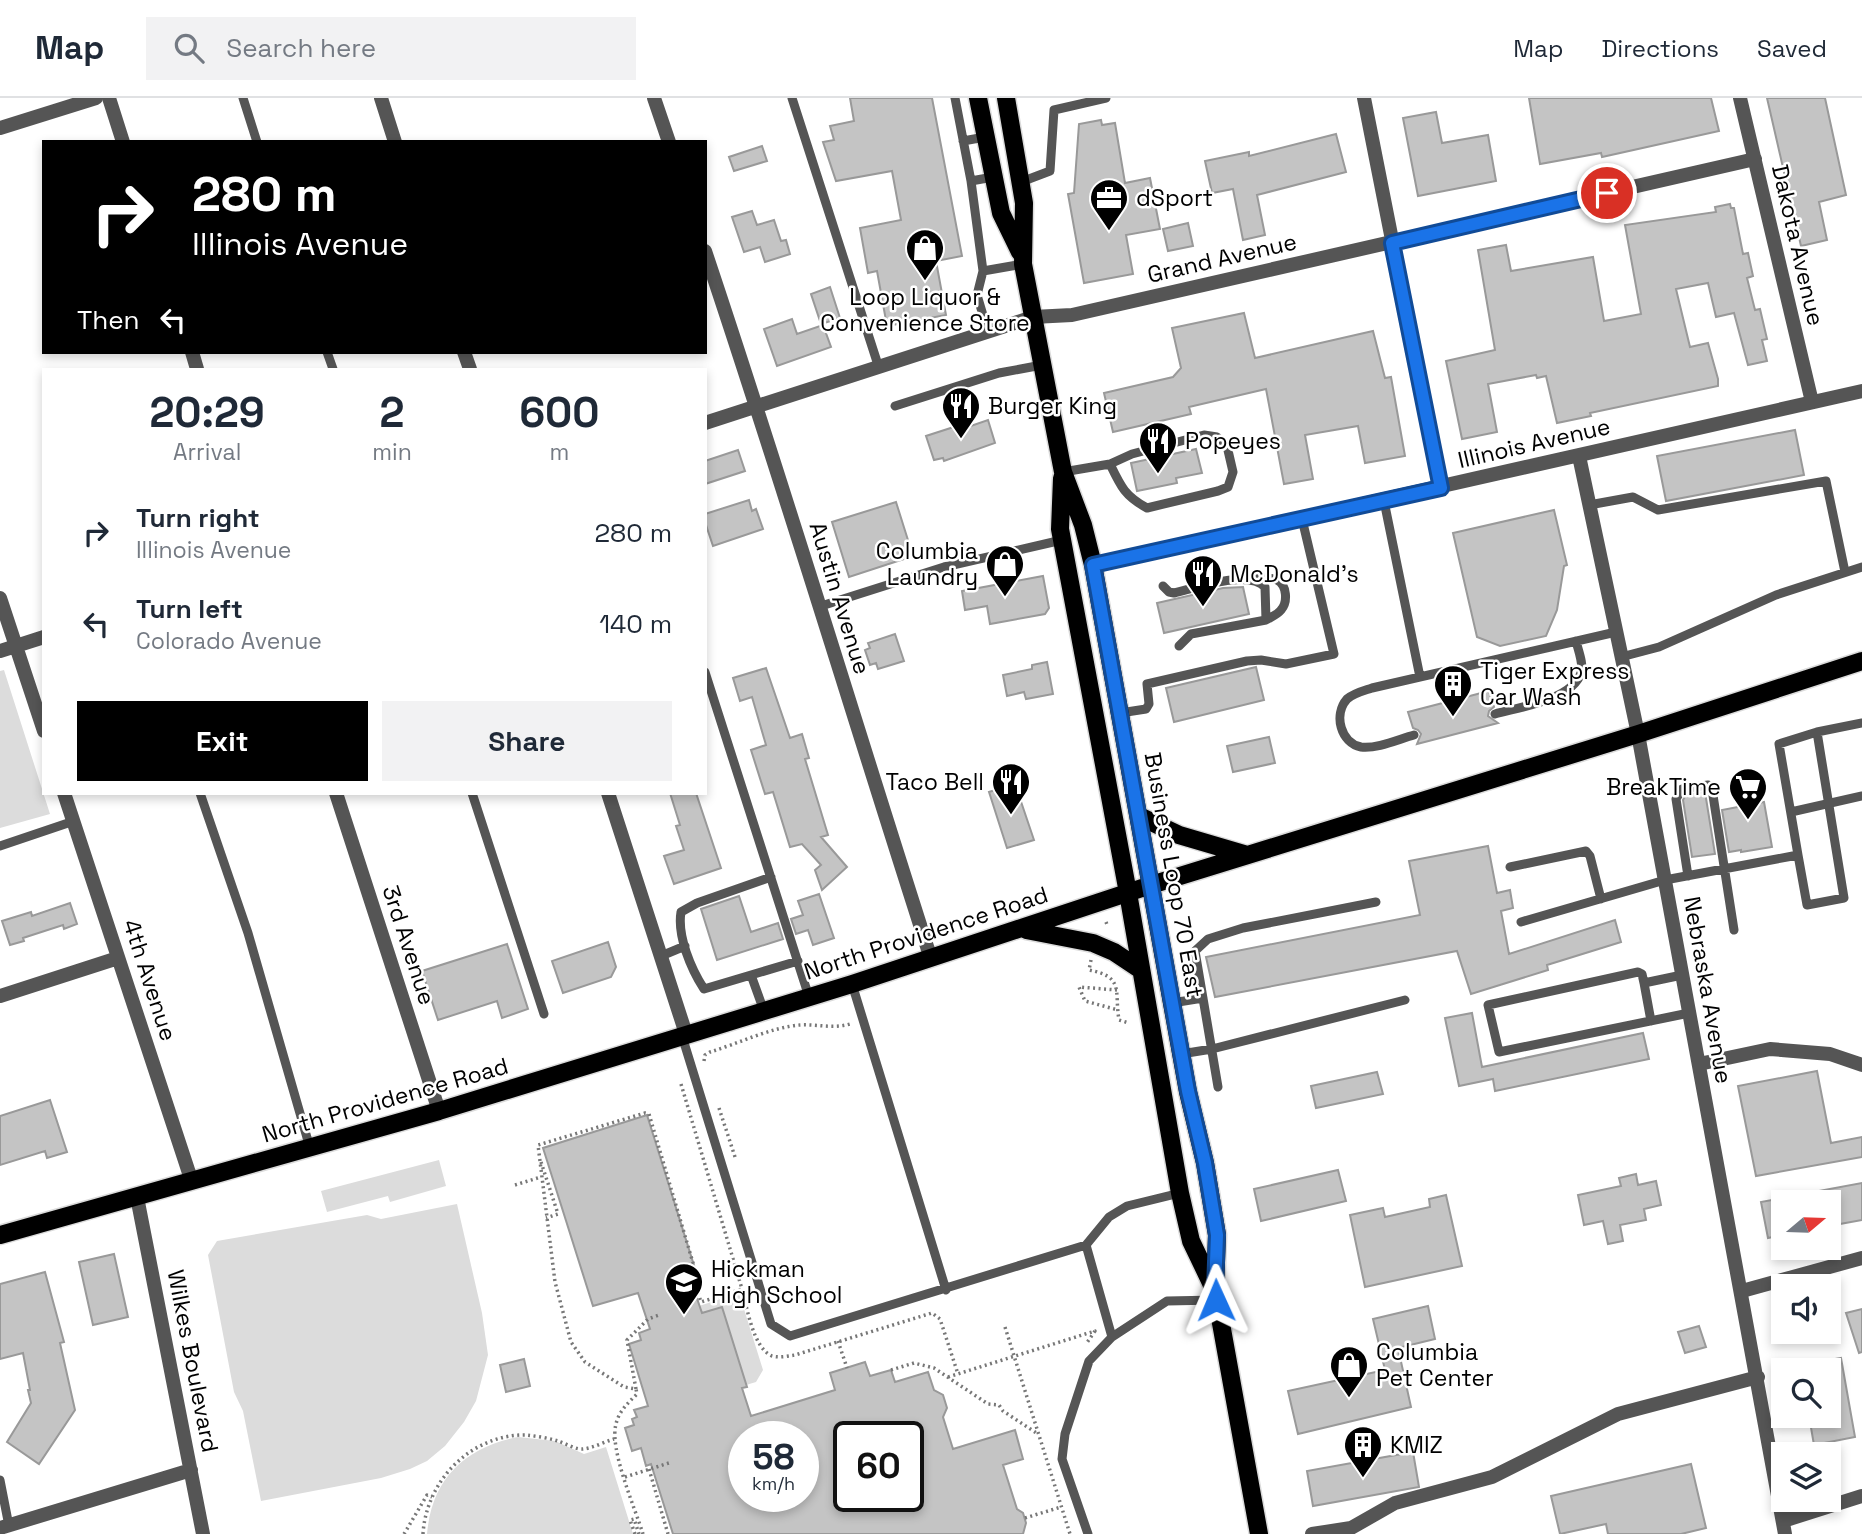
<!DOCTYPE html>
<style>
:root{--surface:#fff;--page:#f2f2f3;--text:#1f2937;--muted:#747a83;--line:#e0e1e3;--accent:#000}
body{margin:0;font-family:"Space Grotesk",sans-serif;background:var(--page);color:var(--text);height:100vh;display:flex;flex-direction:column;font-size:26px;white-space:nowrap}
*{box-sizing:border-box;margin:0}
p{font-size:23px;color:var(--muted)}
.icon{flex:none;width:38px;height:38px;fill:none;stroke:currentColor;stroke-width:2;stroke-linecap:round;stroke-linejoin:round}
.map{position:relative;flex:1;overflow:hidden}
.side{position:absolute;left:42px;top:270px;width:665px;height:427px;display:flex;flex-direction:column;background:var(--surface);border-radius:0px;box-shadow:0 4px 10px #0003}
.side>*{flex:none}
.banner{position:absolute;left:42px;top:42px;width:665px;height:214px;border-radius:0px;box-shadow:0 4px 10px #0003;background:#000;color:#fff;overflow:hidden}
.needle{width:46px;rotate:71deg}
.controls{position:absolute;left:1771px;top:1092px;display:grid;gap:14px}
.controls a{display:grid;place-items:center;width:70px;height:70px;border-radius:0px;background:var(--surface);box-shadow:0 4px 10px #0003;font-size:35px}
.speed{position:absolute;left:728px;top:1323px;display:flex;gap:14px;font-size:35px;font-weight:700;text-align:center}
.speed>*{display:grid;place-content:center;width:91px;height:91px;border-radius:50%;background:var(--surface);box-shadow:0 4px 10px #0003;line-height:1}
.speed small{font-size:18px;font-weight:400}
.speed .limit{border:4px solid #111;border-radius:10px;background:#fff;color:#111}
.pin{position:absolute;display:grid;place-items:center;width:60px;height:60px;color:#fff;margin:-30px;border:4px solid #fff;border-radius:50%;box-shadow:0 2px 7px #0007}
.me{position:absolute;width:77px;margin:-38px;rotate:359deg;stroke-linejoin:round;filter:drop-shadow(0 0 5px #0008)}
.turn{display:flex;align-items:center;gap:24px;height:147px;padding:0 35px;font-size:32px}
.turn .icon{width:91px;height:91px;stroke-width:2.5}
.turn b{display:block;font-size:49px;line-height:60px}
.then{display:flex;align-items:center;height:66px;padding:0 35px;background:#0003;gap:14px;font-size:26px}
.eta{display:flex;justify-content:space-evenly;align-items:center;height:119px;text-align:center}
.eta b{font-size:42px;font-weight:700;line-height:49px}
.cta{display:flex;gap:14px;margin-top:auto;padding:14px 35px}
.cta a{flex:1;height:80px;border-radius:0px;background:var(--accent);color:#fff;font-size:28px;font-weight:700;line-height:80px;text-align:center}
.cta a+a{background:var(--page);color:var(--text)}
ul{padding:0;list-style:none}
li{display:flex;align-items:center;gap:21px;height:91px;padding:0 35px}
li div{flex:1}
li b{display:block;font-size:26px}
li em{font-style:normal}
header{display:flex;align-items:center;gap:42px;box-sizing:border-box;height:98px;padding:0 35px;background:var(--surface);border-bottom:2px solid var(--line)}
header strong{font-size:33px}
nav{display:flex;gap:38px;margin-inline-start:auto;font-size:24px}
.search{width:490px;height:63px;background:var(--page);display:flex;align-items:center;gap:18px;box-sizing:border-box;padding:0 24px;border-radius:0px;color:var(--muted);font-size:26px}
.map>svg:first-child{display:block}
.green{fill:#dcdcdc}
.building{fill:#c4c4c4;stroke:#999;stroke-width:2;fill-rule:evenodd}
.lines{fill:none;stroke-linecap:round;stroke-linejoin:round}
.primary-casing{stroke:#dbdbdb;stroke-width:21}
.path{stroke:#777;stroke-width:3.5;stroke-dasharray:2 3.5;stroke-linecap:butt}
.service{stroke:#555;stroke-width:9}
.minor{stroke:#555;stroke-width:14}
.tertiary{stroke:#555;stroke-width:14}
.primary{stroke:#000;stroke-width:18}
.route-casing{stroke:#114b97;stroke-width:18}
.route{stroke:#1a73e8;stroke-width:12}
.labels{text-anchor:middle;stroke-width:5;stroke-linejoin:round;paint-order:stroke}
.poi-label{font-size:23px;fill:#000;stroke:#fff;text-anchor:start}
.street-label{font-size:23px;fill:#000;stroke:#fff}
</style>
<header>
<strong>Map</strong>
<div class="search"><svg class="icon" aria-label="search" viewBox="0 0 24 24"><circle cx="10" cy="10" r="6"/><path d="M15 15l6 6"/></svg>Search here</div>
<nav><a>Map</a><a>Directions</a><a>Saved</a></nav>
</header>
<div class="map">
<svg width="1862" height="1436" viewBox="0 0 1862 1436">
<rect width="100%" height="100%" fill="#fff"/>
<path class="green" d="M4,572L50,716L0,730V573Z
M439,1062L446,1088L390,1104L388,1098L327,1114L321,1093Z
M457,1106L482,1215L488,1257L476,1303L464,1324L445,1348L427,1363L410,1371L381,1380L261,1403L243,1313L234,1294L208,1157L217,1143L367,1117L381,1121Z
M739,1195L763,1272L756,1284L746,1287L722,1209L702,1215L699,1208Z
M518,1339L555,1343L584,1356L606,1349L633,1436H427C432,1380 465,1350 518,1339Z"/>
<path class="building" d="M850,0H932L962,158L936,163L946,217L887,228L877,173L868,175L860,130L901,122L892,73L836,83L823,44L834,42L830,28L854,23Z
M1529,0H1711L1719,33L1602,59L1601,55L1540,66Z
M1767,0H1825L1846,97L1819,104L1827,142L1801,148Z
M1436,14L1442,45L1488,37L1496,83L1418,98L1403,20Z
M1101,22L1102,27L1115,25L1125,85L1150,80L1160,131L1126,137L1133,176L1084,185L1068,96L1074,95L1079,26Z
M1336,36L1346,74L1257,97L1265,137L1243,142L1233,91L1212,95L1205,63L1249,54V58Z
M762,48L767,63L734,73L729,59Z
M1730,106L1731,110H1734L1743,156L1748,155L1753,178L1747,180L1755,212L1760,211L1767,241L1762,242L1767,263L1748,267L1734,215L1716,219L1708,185L1676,191L1690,249L1708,245L1718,281V288L1590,315L1591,318L1557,325L1546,278L1537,280L1536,277L1488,286L1497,334L1462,341L1446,263L1495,252L1478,152L1506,147L1511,173L1593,159L1604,223L1641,216L1625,127L1716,114L1715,109Z
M752,113L757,127L774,122L781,143L786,142L790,156L765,164L760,149L744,154L732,119Z
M1188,125L1193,148L1168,153L1163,131Z
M830,189L840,220L821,226L811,196Z
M1244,215L1255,260L1373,233L1385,280L1391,279L1405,358L1365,365L1358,328L1305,337L1313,381L1284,386L1266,291L1189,309L1191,316L1113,334L1104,295L1173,279L1181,270L1172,230Z
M792,221L797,236L823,227L831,249L777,268L764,231Z
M988,322L995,345L944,363L943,360L934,362L926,338L963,326L965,330Z
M1795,332L1804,377L1666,403L1657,358Z
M1196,351L1202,375L1176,380L1177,385L1137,393L1131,365Z
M738,352L745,373L705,386V363Z
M749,402L752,413L756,411L763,431L713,448L705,424V416Z
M896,404L913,458L849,479L832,424Z
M1554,412L1567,467L1564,468L1557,512L1546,538L1500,548L1477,539L1453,435Z
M1043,478L1049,510L1045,516L990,526L987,508L965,512L962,493Z
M1243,489L1249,516L1164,535L1157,505L1223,490Z
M895,536L904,563L878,571L876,565L870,567L865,552L870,550L868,545Z
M1047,564L1053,596L1026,601L1024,594L1007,598L1003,577L1032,571V567Z
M1256,569L1264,602L1174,624L1166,590Z
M766,570L790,640L802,636L809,660L805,661L828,737L821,739L847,769L822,792L815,772L821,767L802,746L790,749L773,694L765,696L751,652L766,647L752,599L740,603L733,580Z
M1489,593L1494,609L1489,613L1488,618L1498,625L1417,646L1421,636L1418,632L1413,630L1408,614Z
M1269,639L1275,665L1233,674L1227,648Z
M1015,686L1034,742L1007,750L989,694Z
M1705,694L1715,756L1692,759L1683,702L1686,697Z
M670,695H696L721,770L674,786L664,758L684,752L676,728L680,727Z
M1764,704L1772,749L1741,754V752L1729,754L1722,712Z
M1488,748L1497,795L1510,792L1513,810L1501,813L1509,856L1615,822L1621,844L1547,867L1548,872L1471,896L1457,853L1215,899L1206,859L1420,817L1409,763Z
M819,796L834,840L813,847L808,832L796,836L791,821L803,817L798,803Z
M739,798L751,834L778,825L783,841L717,862L701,811Z
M70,805L77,826L64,831L63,827L23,840L24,843L10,847L2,823L31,814L32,818Z
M608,844L616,869L611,879L563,895L552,863Z
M507,846L528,911L502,920L497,903L438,922L422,873Z
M1472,915L1482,969L1643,935L1649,961L1495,993L1493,981L1459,988L1445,920Z
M1817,973L1831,1045L1862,1039V1059L1756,1078L1738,988Z
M1377,974L1383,996L1316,1010L1311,988Z
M50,1002L67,1054L47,1060L45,1053L0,1067V1018Z
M647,1017L697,1177L690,1180L702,1215L722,1209L747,1289L742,1290L751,1318L835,1292L830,1275L865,1264L870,1278L891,1272L895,1284L928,1274L934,1292L943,1297L947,1310L943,1319L953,1351L1015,1332L1023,1361L1003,1367L1017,1411L1023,1415L1026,1425L1023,1436H673L651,1366L646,1368L641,1350L632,1353L625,1330L634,1327L632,1321L637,1319L634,1312L648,1308L629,1246L641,1242L639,1235L650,1231L638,1195L593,1208L543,1050ZM744,1339H803V1398H744ZM849,1339H908V1398H849Z
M1338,1072L1346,1103L1261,1123L1254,1091Z
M1636,1076L1638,1087L1656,1083L1661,1107L1644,1111L1646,1122L1620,1127L1623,1143L1608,1146L1603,1123L1584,1127L1578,1097L1621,1088L1619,1080Z
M1862,1085V1122L1829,1128V1104H1797V1097Z
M1446,1097L1462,1168L1365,1189L1350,1117L1383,1110L1385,1119L1430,1109L1429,1101Z
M1783,1100V1137L1768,1140L1761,1104Z
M114,1156L128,1219L93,1227L79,1164Z
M45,1174L64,1244L60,1245L75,1312L39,1366L7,1344L31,1305L28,1292H30L23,1255L0,1261V1186Z
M1428,1208L1435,1241L1398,1250L1411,1309L1298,1336L1288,1293L1385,1272L1373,1221Z
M1862,1211V1254L1859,1255L1846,1215Z
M1699,1228L1706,1249L1685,1255L1678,1234Z
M1841,1260L1855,1339L1814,1347L1809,1318H1829V1262Z
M524,1261L530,1288L506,1294L500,1267Z
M1413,1354L1419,1389L1313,1408L1307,1373Z
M1691,1366L1706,1430L1681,1436H1608L1606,1426L1560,1436L1551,1398Z"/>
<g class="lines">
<defs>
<path id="primary" d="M978,0L1001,115L1020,154
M1006,0L1024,105L1023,166L1063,374L1083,427L1093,467L1188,994L1205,1065L1217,1137L1215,1192L1259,1436
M1062,380L1060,431L1128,795L1180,1095L1191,1143L1213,1189
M1139,718L1179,737L1247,757
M1026,832L1093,845L1114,854L1141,872
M0,1137L439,1013L852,886L1151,787L1638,636L1862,563"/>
</defs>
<use href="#primary" class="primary-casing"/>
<path class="path" d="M1106,824L1108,829
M1091,862L1089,872C1125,879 1114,893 1119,922L1129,925
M1117,892L1079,889L1085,903L1118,912
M704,963L705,957L710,954C737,946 772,929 800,927C817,926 833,931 850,926
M681,986L742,1191
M719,1010L736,1062
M541,1064L558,1116L546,1120
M515,1087L541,1079
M693,1179L701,1204L742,1191C747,1209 753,1250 772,1258C780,1260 788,1258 795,1257L932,1215L940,1221L958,1276
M1005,1229L1070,1436
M838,1243L847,1270
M891,1272L914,1265L934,1270L988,1306L999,1307L1003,1313L1038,1336
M948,1279L1095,1233L1086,1246
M636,1291L627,1242L648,1221L659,1217
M649,1371L668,1436
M625,1379L672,1364
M1025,1420L1061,1409
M404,1436L427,1397L432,1399
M423,1436C426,1383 471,1336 526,1337C536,1338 548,1340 558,1343C565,1345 576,1352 583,1351C593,1350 604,1344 614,1341
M635,1436L630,1422L634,1421L639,1436
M643,1436C635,1410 609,1351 616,1326C619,1313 628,1305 637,1296L636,1291L624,1289L585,1264L571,1244L555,1184L538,1047L645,1015L649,1016L696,1175"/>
<path class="service" d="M243,0L257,44
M792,0L879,270
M955,0L971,83L983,173L1023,166
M963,43L985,39
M971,83L993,79
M1021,84L1050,73L1054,12L1106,0
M983,173L977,197L988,234
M327,254L333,271
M895,308L999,275L1042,267
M1063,374L1110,366L1132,356L1204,337L1217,339L1227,348L1233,374L1228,389L1218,393L1147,410C1125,398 1121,389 1110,366
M1384,403L1420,579
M1589,407L1633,399L1658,412L1826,383L1845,474
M1254,481C1262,480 1271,479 1277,482C1287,487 1288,504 1281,512C1277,517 1271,519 1266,522
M1163,488L1169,494L1174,495C1196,490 1249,471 1265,489L1266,522L1191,536L1179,548
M818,509L944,469L1062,442
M1621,559L1659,549L1776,497L1862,469
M705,574L809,899
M1120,615L1146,611L1149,606L1147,586L1247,563L1261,562L1286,566L1334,556L1302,421
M1495,616C1520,609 1572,602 1581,575C1584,566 1578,552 1576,543
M1414,637C1399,641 1377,651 1361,649C1341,645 1333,617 1347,601C1354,595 1363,593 1372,590L1616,534
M200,695L248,835L310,1050
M472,695L544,916
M1791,714L1862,698
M0,748L74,723
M1798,757L1807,807L1844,800L1817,634
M1510,769L1586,753L1590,758L1601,801
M1688,778L1676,701L1682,691L1708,687L1712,691L1734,832
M771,779L697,805L681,814C677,838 691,871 704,891L798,863
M1521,824L1665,782L1798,757L1779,646L1817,634L1862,625
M661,858L685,848
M751,877L764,913
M1682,877L1644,885L1642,876L1638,874L1488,907L1499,954L1689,915
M1644,885L1651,923
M852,886L946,1192
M1172,905L1203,900
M682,938L771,1226L790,1238L1086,1147
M1181,956L1212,951L1405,902
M1218,989L1195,853L1208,841L1243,830L1376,804
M1112,1239L1086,1147L1109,1119L1127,1108L1180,1095
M0,1382L9,1428
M1088,1436L1062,1361L1065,1336L1089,1263L1112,1239L1167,1203L1216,1202"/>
<path class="minor" d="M109,0L123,44
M381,0L395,44
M654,0L669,44
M1364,0L1441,390
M1740,0L1812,304
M705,153C784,388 855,625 931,861
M192,254L197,271
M464,254L470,271
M705,325L1033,219L1072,217L1755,61
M1579,358L1638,636L1785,1436
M1093,467L1862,293
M0,500L44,633
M0,553L44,539
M64,695L192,1084
M336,695L439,1013
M608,695L686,936
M0,898L118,860
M1699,966L1770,951L1830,956L1862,967
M137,1099L203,1436
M1742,1193L1862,1160
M1783,1423L1862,1398
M0,1430L191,1372
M1312,1436L1351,1430L1395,1405L1492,1379L1618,1316L1758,1279"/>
<path class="tertiary" d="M0,30L96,0"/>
<use href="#primary" class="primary"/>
</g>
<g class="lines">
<defs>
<path id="route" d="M1216,1202L1215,1192L1217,1137L1205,1065L1188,993L1093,467L1441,390L1392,145L1607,95"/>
</defs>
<use href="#route" class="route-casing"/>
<use href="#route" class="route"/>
</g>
<defs>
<symbol id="office-pin" viewBox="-11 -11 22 30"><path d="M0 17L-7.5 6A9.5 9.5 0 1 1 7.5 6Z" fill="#000" stroke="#fff"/><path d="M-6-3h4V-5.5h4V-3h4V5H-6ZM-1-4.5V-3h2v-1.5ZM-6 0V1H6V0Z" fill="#fff"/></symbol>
<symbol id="shop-pin" viewBox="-11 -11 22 30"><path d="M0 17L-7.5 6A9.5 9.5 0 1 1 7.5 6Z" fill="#000" stroke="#fff"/><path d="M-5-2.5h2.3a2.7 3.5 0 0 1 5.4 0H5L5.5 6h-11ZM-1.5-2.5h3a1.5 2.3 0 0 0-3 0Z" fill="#fff"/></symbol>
<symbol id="restaurant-pin" viewBox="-11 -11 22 30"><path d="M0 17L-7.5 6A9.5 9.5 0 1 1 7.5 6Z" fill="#000" stroke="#fff"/><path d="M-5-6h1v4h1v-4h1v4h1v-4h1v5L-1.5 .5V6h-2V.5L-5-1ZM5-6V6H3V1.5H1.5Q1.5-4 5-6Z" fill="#fff"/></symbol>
<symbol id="building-pin" viewBox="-11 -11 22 30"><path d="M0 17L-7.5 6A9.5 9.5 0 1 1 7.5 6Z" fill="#000" stroke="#fff"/><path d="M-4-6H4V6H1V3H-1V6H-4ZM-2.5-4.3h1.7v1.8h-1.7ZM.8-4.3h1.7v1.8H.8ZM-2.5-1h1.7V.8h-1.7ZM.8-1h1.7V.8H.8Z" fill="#fff"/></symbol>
<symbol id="supermarket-pin" viewBox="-11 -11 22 30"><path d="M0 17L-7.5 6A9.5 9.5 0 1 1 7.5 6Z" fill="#000" stroke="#fff"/><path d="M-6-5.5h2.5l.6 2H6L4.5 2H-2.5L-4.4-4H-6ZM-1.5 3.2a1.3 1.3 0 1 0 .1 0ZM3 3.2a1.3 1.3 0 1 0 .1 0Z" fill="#fff"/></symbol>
<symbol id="school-pin" viewBox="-11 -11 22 30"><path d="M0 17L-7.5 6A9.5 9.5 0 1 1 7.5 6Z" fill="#000" stroke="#fff"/><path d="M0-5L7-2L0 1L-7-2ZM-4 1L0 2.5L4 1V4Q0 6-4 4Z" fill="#fff"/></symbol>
</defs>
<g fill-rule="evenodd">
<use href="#office-pin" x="1087" y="78" width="44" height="60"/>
<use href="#shop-pin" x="903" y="128" width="44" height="60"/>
<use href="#restaurant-pin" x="939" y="286" width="44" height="60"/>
<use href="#restaurant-pin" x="1136" y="321" width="44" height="60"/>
<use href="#shop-pin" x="983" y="444" width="44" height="60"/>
<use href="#restaurant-pin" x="1181" y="454" width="44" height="60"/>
<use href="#building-pin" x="1431" y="564" width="44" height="60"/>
<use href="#restaurant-pin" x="989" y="662" width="44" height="60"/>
<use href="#supermarket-pin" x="1726" y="667" width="44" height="60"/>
<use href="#school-pin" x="662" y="1162" width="44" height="60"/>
<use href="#shop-pin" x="1327" y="1245" width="44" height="60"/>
<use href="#building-pin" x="1341" y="1325" width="44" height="60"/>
</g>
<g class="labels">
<g class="poi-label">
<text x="1136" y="108">dSport</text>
<text x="925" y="207" text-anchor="middle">Loop Liquor &amp;<tspan x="925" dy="26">Convenience Store</tspan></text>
<text x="988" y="316">Burger King</text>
<text x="1185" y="351">Popeyes</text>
<text x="978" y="461" text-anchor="end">Columbia<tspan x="978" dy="26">Laundry</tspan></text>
<text x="1230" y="484">McDonald's</text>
<text x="1480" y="581">Tiger Express<tspan x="1480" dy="26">Car Wash</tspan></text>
<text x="984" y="692" text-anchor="end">Taco Bell</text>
<text x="1721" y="697" text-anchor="end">BreakTime</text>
<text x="711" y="1179">Hickman<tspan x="711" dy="26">High School</tspan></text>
<text x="1376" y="1262">Columbia<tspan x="1376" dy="26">Pet Center</tspan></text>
<text x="1390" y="1355">KMIZ</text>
</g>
<g class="street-label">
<text transform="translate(1798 147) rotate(77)" y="8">Dakota Avenue</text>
<text transform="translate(1222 160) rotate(-13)" y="8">Grand Avenue</text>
<text transform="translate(1534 345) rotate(-13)" y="8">Illinois Avenue</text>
<text transform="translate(840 500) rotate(73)" y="8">Austin Avenue</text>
<text transform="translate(1174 777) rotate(80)" y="8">Business Loop 70 East</text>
<text transform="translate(926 835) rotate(-18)" y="8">North Providence Road</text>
<text transform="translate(409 847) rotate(72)" y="8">3rd Avenue</text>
<text transform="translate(150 882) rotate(72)" y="8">4th Avenue</text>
<text transform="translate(1708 892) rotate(80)" y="8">Nebraska Avenue</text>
<text transform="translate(385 1002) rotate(-16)" y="8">North Providence Road</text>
<text transform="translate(193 1263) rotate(79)" y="8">Wilkes Boulevard</text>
</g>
</g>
</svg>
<div class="controls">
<a><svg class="needle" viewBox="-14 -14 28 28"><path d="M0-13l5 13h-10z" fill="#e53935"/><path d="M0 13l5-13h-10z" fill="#747a83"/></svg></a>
<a><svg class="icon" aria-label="sound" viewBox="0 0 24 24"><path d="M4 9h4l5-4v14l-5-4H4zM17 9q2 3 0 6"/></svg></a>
<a><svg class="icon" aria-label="search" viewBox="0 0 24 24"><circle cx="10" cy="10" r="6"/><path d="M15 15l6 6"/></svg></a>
<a><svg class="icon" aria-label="layers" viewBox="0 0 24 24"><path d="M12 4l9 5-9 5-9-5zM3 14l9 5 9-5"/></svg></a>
</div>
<div class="speed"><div>58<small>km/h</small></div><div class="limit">60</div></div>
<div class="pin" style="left:1607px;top:95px;background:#d93025"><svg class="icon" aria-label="arrive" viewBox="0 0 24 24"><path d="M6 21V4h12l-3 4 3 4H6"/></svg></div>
<svg class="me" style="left:1216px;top:1202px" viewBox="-20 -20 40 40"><path d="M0-17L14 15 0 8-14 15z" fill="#1a73e8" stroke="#fff" stroke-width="4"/></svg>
<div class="banner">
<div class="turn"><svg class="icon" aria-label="right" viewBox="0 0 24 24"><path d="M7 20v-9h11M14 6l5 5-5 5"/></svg><div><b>280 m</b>Illinois Avenue</div></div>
<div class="then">Then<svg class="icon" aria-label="left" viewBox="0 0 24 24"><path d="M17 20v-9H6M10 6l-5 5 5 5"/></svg></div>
</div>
<section class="side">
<div class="eta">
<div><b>20:29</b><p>Arrival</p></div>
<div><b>2</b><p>min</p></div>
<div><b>600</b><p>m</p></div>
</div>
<ul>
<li><svg class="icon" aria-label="right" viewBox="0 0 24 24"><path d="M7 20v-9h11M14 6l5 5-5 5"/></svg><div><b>Turn right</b><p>Illinois Avenue</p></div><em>280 m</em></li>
<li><svg class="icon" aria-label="left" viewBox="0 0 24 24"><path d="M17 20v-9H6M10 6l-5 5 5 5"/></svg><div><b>Turn left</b><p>Colorado Avenue</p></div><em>140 m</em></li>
</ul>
<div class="cta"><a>Exit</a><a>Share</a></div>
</section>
</div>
